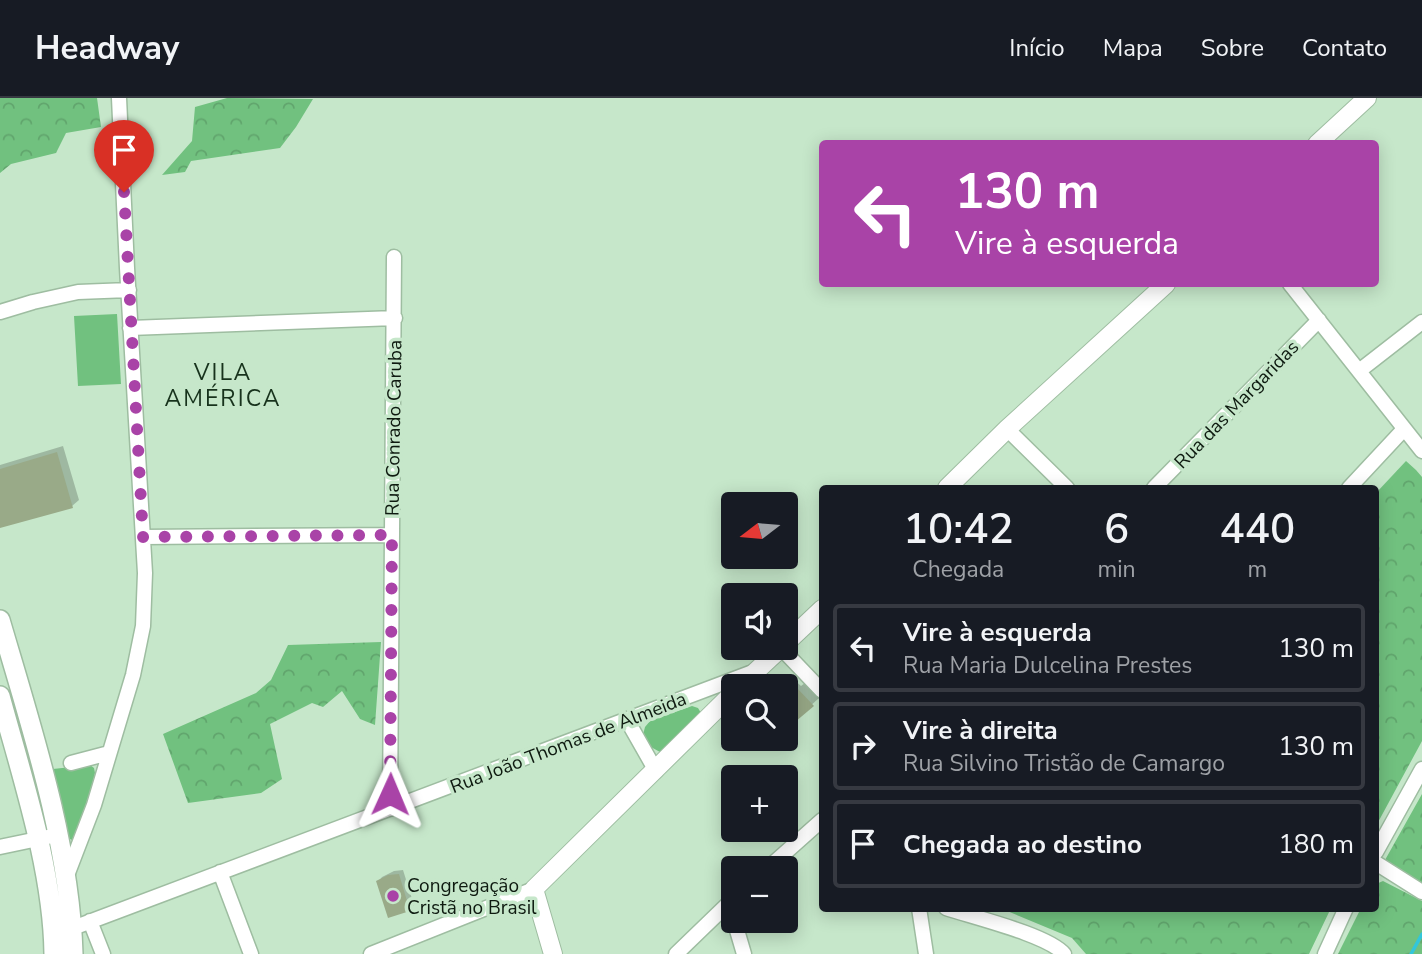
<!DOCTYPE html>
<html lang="pt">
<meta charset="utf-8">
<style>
:root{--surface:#171b24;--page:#242831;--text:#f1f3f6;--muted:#9ea1a6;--line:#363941}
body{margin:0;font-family:"Nunito Sans",sans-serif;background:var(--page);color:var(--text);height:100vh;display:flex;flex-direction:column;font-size:26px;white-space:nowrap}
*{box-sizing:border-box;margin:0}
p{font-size:23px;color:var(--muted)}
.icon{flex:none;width:38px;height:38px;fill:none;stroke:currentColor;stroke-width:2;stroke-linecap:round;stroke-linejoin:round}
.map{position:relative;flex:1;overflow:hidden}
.side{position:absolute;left:819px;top:387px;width:560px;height:427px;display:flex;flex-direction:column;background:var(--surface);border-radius:7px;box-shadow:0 4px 18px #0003}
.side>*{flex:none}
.top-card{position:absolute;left:819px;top:42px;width:560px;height:147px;border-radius:7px;box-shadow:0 4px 18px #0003;background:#a943a7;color:#fff;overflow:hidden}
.needle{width:46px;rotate:254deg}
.fabs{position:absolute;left:721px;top:394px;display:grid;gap:14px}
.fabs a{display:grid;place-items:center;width:77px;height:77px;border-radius:7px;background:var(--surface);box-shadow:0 4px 18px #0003;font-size:35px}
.pin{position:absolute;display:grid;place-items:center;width:60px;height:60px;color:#fff;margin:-72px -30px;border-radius:50% 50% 50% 0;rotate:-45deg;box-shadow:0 0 7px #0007}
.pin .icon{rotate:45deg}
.me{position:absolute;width:77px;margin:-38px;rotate:1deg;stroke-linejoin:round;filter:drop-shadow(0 0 5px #0008)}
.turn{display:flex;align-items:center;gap:24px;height:147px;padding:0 21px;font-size:32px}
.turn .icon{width:91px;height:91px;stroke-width:2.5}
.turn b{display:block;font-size:49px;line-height:60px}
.eta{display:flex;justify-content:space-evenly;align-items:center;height:119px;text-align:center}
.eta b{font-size:42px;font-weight:600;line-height:49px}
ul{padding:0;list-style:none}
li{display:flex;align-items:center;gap:21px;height:88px;margin:0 14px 10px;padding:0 7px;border:4px solid var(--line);border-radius:7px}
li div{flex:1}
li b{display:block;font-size:26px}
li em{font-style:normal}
header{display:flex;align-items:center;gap:42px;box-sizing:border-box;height:98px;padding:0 35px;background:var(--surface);border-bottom:2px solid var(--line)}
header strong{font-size:33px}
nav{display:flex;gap:38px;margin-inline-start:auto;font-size:24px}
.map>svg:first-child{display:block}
.forest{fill:url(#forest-crowns)}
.green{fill:#71c17f}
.shadow{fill:#0003}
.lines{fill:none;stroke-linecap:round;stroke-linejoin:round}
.stream{stroke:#33c6da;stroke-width:3.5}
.building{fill:#9a8}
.minor-casing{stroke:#9ebda1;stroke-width:17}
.tertiary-casing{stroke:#9ebda1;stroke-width:20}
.secondary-casing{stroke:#9ebda1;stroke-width:22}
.minor{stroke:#fff;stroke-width:14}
.tertiary{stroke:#fff;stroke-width:18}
.secondary{stroke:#fff;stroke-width:19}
.route{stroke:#a943a7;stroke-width:12;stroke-dasharray:0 21.6}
.poi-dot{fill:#a943a7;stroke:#c6e7ca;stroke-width:2.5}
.labels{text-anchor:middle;stroke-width:7;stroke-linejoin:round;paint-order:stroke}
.street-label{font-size:19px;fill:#0e1a10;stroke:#c6e7ca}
.poi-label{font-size:19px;fill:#0e1a10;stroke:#c6e7ca;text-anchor:start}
.quarter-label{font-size:23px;letter-spacing:2px;fill:#17321c;stroke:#c6e7ca}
</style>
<header>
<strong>Headway</strong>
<nav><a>Início</a><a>Mapa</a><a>Sobre</a><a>Contato</a></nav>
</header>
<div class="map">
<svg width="1422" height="856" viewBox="0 0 1422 856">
<defs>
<pattern id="forest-crowns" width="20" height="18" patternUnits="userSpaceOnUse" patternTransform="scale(1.75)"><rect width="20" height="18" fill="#71c17f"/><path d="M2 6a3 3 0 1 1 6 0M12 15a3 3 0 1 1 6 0" fill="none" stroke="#61a56d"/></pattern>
</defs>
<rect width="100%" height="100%" fill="#c6e7ca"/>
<path class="forest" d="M0,0H97L101,29L66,35L56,55L11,66L0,75Z
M227,0L313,1L296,29L280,50L191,63L185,74L162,77L192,43L195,9Z
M1406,363L1416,372L1422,379V643L1376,728V395Z
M381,544L375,627L360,621L342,593L323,609L312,605L270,626L282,681L261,695L188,705L163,636L256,595L271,582L288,547Z
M1422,696V787L1387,766L1385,762Z
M1383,783L1422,803V856H1338L1361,810H1376V786Z
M1000,810H1331L1309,856H1086L1072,840Z"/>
<path class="green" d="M117,216L121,286L78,288L74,218Z
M692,608L698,610L701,615L668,652L660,654L649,648L643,637L645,629L650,623Z
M90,667L94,670L95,675L80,737L77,741L72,742L66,739L53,671Z"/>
<path class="shadow" d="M63,348L79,402L72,408L0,429V367Z
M789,577L801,588L805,585L819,600L795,622L786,612V588H777Z
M403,772L414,807L409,812L378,784L382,779L394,773Z"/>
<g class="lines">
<path class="stream" d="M1411,856L1422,836"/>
</g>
<path class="building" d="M57,354L73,410L0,430V371Z
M786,586L793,593L797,590L814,608L795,624L786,615Z
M399,776L410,813L388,820L376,783L388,777Z"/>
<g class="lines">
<defs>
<path id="minor" d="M1290,186L1422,353
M0,214L33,204L78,194L129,192
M130,230L395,220
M1359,273L1422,224
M1007,331L1067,390
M1154,390L1319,222
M1349,390L1404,331
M143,439L392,437
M781,550L822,593
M627,622L656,673
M71,665L109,655
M390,711L394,159
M0,749L57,737
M1376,754L1422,671
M1376,765L1422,794
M768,770L822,722
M220,774L251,856
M66,780L94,707L133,577L143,528L145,475L127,170L119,0
M919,810L926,856
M946,810C973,819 1048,837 1064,856
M734,822L744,856
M90,823L103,856
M65,833L750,575
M371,856L534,791
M676,856L733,801
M1325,856L1346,810"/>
<path id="tertiary" d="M1317,46L1367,0
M947,390L1007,331L1166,186
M786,545L822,511
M740,588L781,550
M553,856L534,791L733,595"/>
<path id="secondary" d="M0,522C31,628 70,746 73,856
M0,598C22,679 53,772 54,856"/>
</defs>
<use href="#minor" class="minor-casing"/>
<use href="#tertiary" class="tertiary-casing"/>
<use href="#secondary" class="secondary-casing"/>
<use href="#minor" class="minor"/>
<use href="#tertiary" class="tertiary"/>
<use href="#secondary" class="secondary"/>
</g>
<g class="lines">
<path class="route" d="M124,94L143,439L392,437L390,696"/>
</g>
<circle class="poi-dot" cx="393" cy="798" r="7"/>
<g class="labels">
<g class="street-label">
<text transform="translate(1236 306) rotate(-46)" y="7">Rua das Margaridas</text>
<text transform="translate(393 330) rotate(-89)" y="7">Rua Conrado Caruba</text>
<text transform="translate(568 644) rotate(-21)" y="7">Rua João Thomas de Almeida</text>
</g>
<g class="poi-label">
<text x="407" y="794">Congregação<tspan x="407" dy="22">Cristã no Brasil</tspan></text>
</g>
<g class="quarter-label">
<text x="223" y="282">VILA<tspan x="223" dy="26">AMÉRICA</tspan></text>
</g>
</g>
</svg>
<div class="fabs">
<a><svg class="needle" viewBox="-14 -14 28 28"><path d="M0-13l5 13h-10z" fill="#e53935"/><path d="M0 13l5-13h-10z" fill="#9ea1a6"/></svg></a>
<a><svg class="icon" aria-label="sound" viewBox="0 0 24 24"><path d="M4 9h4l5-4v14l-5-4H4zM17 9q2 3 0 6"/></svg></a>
<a><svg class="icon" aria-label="search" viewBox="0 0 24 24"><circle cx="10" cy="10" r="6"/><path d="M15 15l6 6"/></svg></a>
<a>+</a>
<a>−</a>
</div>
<div class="pin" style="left:124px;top:94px;background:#d93025"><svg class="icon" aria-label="arrive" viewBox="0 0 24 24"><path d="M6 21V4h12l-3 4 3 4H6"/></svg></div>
<svg class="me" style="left:390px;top:696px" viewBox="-20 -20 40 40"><path d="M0-17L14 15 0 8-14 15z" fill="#a943a7" stroke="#fff" stroke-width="4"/></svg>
<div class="top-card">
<div class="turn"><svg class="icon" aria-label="left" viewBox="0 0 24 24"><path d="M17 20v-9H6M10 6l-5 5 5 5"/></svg><div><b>130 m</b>Vire à esquerda</div></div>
</div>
<section class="side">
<div class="eta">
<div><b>10:42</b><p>Chegada</p></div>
<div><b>6</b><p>min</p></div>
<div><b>440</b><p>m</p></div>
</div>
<ul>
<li><svg class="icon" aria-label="left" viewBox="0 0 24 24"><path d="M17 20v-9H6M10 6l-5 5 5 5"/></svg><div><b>Vire à esquerda</b><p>Rua Maria Dulcelina Prestes</p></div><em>130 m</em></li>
<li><svg class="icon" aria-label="right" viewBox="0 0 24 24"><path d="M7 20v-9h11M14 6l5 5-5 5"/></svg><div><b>Vire à direita</b><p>Rua Silvino Tristão de Camargo</p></div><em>130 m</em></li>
<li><svg class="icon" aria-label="arrive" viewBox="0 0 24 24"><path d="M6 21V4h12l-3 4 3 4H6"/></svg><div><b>Chegada ao destino</b></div><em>180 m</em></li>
</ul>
</section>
</div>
